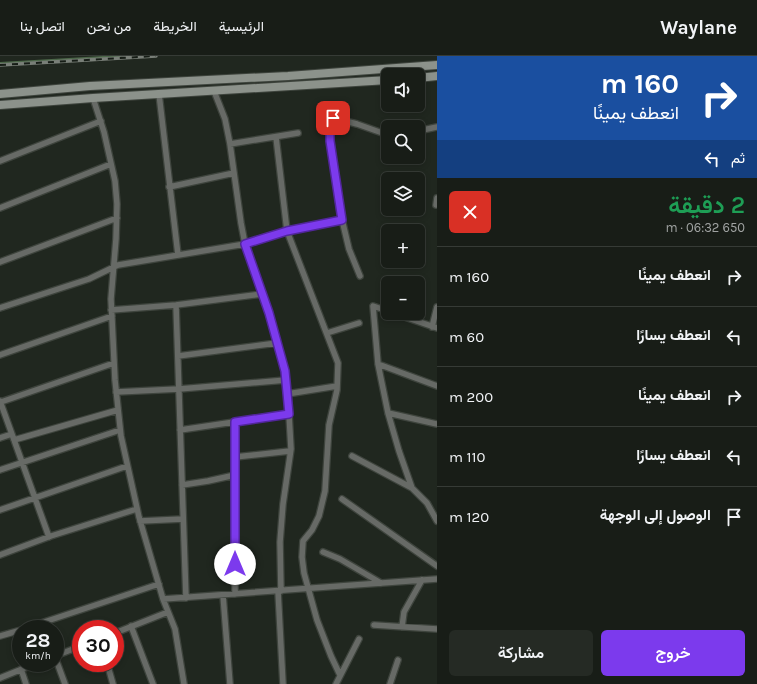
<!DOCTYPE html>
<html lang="ar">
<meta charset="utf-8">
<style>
:root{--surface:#181d17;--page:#252a24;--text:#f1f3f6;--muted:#9fa2a1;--line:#363b36;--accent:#7c3aed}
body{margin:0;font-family:Karla,Vazirmatn,sans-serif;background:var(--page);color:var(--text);direction:rtl;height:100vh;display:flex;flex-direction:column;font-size:15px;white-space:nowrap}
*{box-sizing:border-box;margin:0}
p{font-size:13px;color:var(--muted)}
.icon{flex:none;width:22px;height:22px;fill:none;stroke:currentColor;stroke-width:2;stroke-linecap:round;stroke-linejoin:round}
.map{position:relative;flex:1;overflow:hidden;direction:ltr}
.drawer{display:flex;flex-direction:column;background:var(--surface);width:320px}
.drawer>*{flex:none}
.top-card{background:#1a4fa0;color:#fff;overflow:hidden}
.tools{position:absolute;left:381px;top:12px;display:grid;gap:8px}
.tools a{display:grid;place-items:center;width:44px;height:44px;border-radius:6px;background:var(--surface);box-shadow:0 2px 6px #0003,0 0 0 1px var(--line);font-size:20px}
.speed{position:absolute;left:12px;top:564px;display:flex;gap:8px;font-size:20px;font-weight:700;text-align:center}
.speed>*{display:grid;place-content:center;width:52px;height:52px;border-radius:50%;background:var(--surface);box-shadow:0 2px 6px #0003,0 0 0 1px var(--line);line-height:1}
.speed small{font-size:10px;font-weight:400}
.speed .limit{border:6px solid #d22;background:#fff;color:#111}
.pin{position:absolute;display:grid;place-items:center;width:34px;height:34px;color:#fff;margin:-17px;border-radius:8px;box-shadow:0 2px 6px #0006}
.me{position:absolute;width:44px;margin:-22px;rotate:0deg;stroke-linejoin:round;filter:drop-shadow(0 0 3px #0008)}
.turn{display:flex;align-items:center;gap:14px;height:84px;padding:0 12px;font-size:18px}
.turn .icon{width:52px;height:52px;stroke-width:2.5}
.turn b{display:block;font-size:28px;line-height:34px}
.then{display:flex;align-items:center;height:38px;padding:0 12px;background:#0003;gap:8px;font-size:15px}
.round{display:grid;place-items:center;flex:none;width:42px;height:42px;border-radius:6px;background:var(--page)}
.headline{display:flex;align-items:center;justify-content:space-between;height:68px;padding:0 12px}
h1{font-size:24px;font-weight:600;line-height:30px;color:#1e9e55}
.primary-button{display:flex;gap:8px;margin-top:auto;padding:8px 12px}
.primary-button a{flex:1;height:46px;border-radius:6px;background:var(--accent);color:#fff;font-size:16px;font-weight:600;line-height:46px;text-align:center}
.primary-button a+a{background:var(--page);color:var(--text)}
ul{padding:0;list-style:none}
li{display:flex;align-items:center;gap:12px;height:60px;padding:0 12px;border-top:1px solid var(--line)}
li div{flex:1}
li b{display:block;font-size:15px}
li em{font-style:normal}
header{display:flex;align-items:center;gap:24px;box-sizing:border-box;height:56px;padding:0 20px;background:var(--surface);border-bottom:1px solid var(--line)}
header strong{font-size:19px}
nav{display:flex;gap:22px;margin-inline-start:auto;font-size:14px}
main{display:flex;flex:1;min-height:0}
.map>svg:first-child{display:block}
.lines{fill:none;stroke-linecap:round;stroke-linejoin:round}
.stream{stroke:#4c6749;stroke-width:2}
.minor-casing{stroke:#3e443d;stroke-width:8}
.secondary-casing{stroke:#3e443d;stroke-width:10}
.minor{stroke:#676a66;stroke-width:5.5}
.secondary{stroke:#8c928b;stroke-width:8}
.rail-casing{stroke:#797f78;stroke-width:3.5}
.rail{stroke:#161d16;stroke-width:2;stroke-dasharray:6;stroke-linecap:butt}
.route-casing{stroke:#51269a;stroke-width:10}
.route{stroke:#7c3aed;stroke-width:7}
</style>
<header>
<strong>Waylane</strong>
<nav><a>الرئيسية</a><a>الخريطة</a><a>من نحن</a><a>اتصل بنا</a></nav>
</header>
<main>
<section class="drawer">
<div class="top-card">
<div class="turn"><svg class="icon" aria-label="right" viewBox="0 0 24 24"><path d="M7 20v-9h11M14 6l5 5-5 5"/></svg><div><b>160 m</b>انعطف يمينًا</div></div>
<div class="then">ثم<svg class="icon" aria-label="left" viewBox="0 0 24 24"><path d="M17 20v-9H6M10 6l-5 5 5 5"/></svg></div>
</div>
<div class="headline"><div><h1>2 دقيقة</h1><p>650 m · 06:32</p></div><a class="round" style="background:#d93025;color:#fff"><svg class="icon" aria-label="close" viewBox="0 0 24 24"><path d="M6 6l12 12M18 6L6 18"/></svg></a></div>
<ul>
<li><svg class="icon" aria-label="right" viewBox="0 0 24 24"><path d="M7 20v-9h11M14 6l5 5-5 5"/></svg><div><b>انعطف يمينًا</b></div><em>160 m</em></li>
<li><svg class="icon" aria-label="left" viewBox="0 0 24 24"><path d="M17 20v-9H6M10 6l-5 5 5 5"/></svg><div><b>انعطف يسارًا</b></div><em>60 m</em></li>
<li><svg class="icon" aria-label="right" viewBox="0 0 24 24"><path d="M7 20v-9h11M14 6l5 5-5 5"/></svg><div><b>انعطف يمينًا</b></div><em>200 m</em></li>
<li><svg class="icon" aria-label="left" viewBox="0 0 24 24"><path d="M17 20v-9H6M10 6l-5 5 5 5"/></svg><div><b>انعطف يسارًا</b></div><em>110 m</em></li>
<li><svg class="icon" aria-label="arrive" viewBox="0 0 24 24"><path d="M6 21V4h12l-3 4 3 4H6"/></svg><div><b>الوصول إلى الوجهة</b></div><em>120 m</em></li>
</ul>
<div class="primary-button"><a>خروج</a><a>مشاركة</a></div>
</section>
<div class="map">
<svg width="437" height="628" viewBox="0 0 437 628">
<rect width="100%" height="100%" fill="#20271f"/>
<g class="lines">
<path class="stream" d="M0,7L120,0"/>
<defs>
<path id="minor" d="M214,35L225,63L230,88L241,167L245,188L269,257L285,315L288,341L291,393L283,448L280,486L281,535
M159,38L178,199
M93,42L104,76L115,125L117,148L116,183L111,243L115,324L121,380L139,461L163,543L175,573L184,628
M418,75L437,71
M276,81L287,175L338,307L337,334L329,369L325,435L319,460L312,474L303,485L302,501L304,517L317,564L331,600L340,619
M230,88L298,77
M0,105L101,65
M169,131L234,117
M436,149L437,142
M0,152L111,108
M0,206L117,162
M360,220L349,193L340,155L330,85V66L333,62L357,68L388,79
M176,249L186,542
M0,252L89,223L118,209L245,188C277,176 309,171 342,164
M111,254L176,249L262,238
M388,255L373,250L378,308L388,357L399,395L412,432L427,447L437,465
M393,257L437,272
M432,271L437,251
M327,277L359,267
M0,299L112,260
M178,300L277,287
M378,308L437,330
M116,336L179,333L286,324
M287,338L337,330
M0,345L49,481
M1,346L114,307
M388,357L437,368
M180,374L289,358
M0,382L12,378
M14,384L118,354
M352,400L412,432
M235,401L290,395
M0,414L120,374
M182,429L208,425L235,419
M342,443L437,510
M0,454L127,410
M140,465L183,463
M323,496L340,503L381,527
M0,499L51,480L137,453
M278,535L283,628
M235,538V366
M223,539L230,628
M163,543L437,523
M374,569L437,573
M131,570L153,628
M402,571L404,556L422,524
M23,573L159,528
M115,577L168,556
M0,580L21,574
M55,600L81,590
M55,601L65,628
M107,607L113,628
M21,613L26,628
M0,622L37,607
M336,628L359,583
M390,628L398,604"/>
<path id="secondary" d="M418,22L437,20
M0,38L90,30L288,20L437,9
M0,49L93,42L388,24"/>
</defs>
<use href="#minor" class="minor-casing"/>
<use href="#secondary" class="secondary-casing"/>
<use href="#minor" class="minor"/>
<use href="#secondary" class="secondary"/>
<defs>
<path id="rail" d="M0,9L156,0"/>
</defs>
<use href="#rail" class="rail-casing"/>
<use href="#rail" class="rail"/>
</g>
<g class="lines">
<defs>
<path id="route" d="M235,508V366L289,358L285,315L269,257L245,188L287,175L342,164L330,85V66L333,62"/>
</defs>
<use href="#route" class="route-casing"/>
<use href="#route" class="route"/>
</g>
</svg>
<div class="tools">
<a><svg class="icon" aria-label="sound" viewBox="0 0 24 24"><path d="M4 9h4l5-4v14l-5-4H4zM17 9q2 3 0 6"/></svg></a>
<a><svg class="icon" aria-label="search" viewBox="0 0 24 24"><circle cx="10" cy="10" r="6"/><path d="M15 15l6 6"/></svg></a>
<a><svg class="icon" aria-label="layers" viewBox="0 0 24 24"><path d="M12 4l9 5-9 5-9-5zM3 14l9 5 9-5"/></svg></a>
<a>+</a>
<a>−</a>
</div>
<div class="speed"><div>28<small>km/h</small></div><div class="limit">30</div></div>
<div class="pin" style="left:333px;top:62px;background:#d93025"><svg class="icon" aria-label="arrive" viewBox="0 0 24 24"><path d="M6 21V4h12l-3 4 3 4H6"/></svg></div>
<svg class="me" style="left:235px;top:508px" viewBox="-20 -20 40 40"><circle r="19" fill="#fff"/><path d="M0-13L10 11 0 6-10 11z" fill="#7c3aed"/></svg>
</div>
</main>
